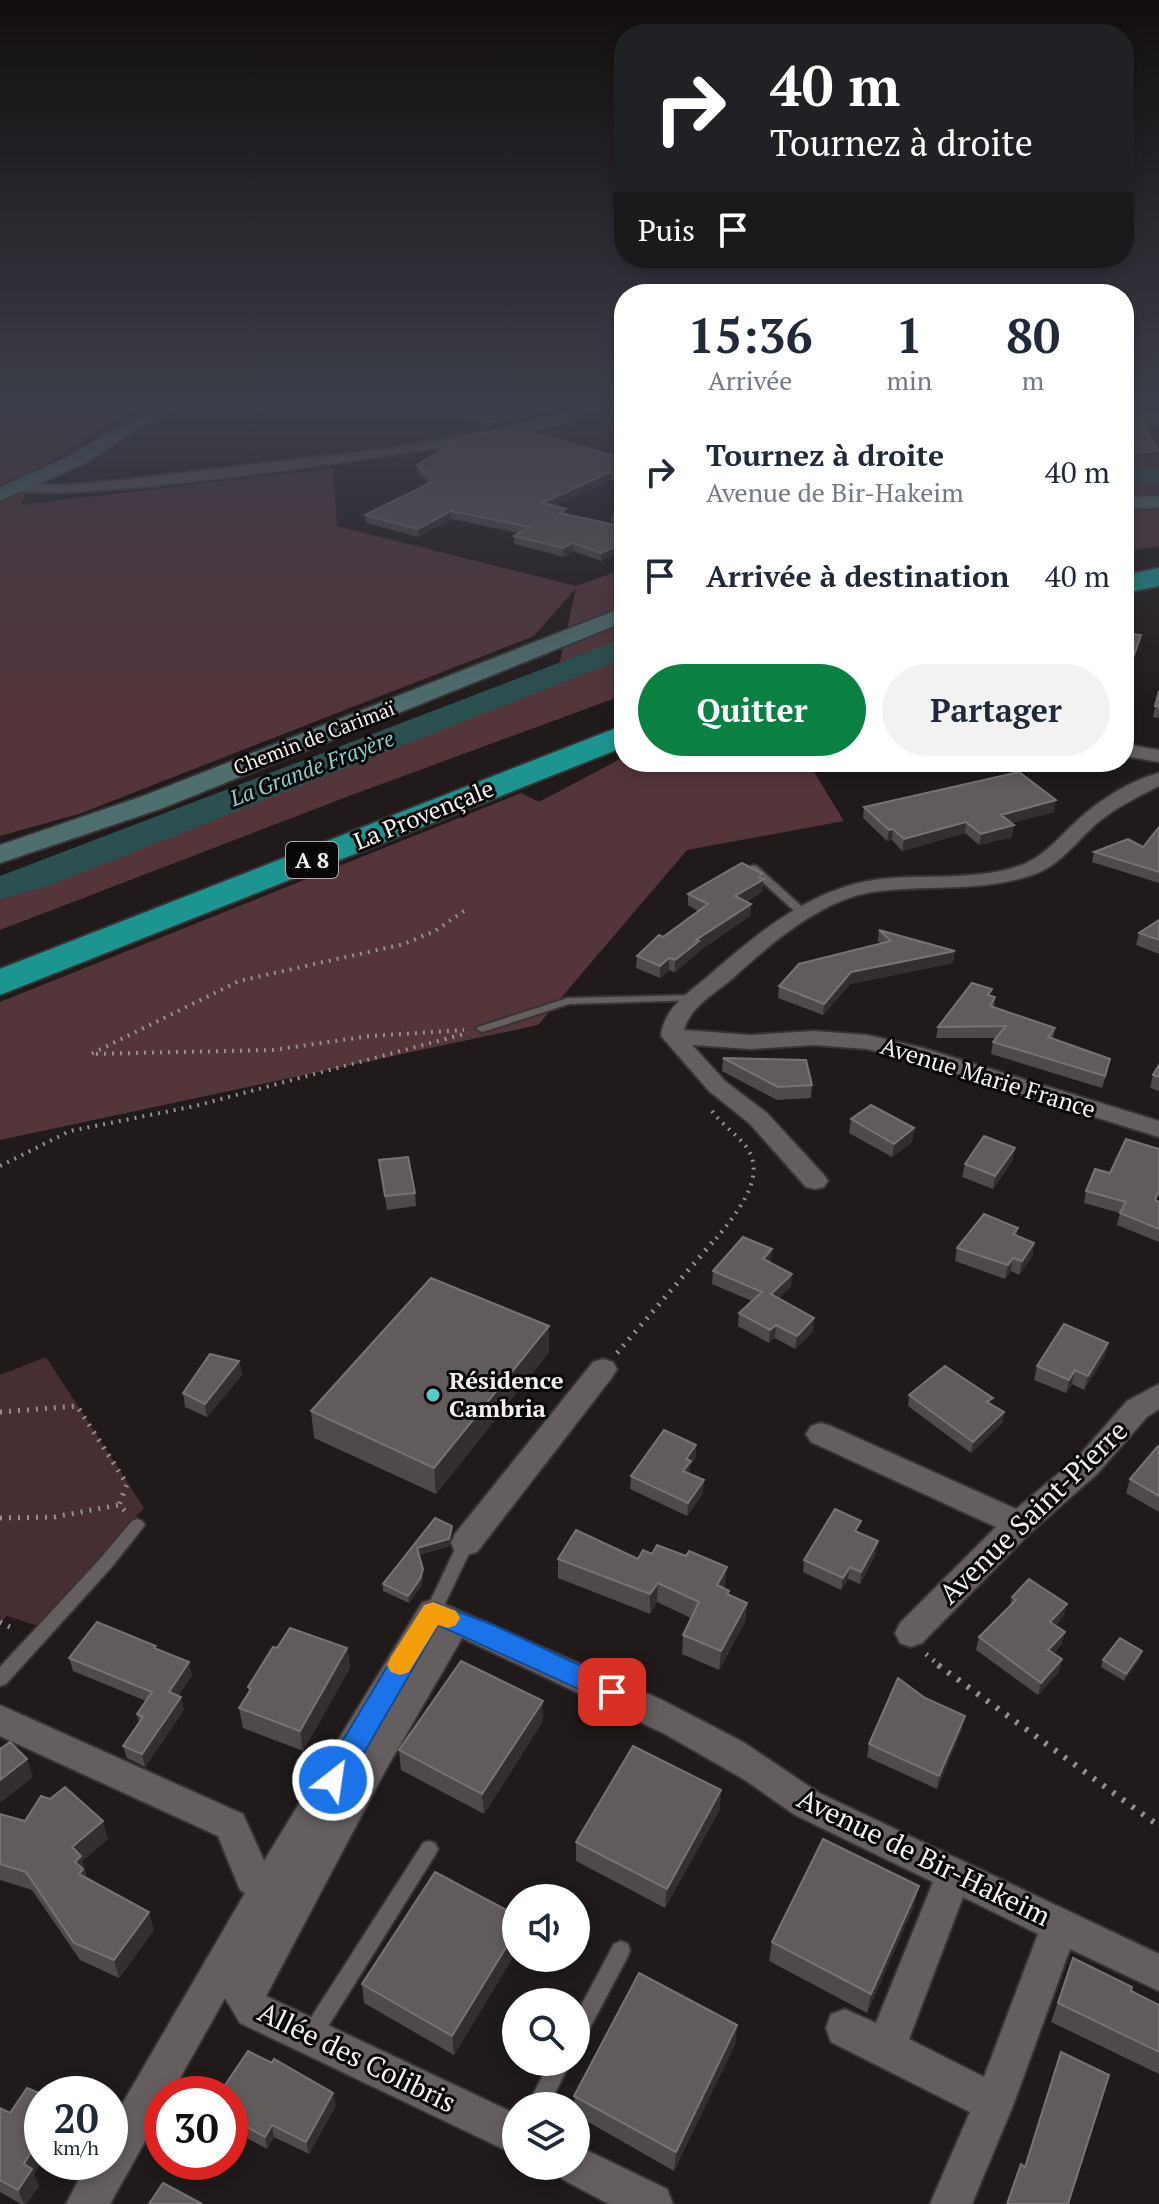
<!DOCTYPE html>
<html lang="fr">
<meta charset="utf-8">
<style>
:root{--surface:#fff;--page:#f2f2f3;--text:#1f2937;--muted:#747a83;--accent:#0b8043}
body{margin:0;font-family:"PT Serif",serif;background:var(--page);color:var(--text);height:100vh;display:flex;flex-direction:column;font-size:30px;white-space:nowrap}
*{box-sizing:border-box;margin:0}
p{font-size:26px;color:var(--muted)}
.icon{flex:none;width:44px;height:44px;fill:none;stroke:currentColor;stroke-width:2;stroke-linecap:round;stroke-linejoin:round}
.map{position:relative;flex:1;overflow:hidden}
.panel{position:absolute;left:614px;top:284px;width:520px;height:488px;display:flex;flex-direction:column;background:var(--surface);border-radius:32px;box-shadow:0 4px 12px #0003}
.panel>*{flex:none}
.top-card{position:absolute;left:614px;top:24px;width:520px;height:244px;border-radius:32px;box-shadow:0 4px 12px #0003;background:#202124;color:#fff;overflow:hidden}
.tools{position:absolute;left:502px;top:1884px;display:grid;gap:16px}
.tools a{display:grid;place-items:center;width:88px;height:88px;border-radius:50%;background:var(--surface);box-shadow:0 4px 12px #0003;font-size:40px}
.speed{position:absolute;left:24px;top:2076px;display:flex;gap:16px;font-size:40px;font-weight:700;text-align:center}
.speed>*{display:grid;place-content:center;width:104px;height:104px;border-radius:50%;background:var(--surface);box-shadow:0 4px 12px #0003;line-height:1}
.speed small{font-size:20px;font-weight:400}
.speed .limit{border:12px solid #d22;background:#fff;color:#111}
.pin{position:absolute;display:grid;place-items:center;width:68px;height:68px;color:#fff;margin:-34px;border-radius:16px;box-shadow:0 4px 12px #0006}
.me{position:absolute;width:88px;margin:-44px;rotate:30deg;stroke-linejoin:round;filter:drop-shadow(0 0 6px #0008)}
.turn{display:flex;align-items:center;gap:28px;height:168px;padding:0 24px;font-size:36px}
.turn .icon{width:104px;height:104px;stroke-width:2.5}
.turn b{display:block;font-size:56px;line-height:68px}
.then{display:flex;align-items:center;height:76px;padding:0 24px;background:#0003;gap:16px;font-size:30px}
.eta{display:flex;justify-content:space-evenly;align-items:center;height:136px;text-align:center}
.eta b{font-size:48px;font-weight:700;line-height:56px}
.cta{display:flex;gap:16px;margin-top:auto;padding:16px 24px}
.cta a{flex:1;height:92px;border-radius:48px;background:var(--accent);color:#fff;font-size:32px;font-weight:700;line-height:92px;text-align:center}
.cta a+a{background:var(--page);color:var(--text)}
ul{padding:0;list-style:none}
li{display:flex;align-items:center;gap:24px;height:104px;padding:0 24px}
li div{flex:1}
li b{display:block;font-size:30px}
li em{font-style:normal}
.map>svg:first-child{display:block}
.green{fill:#472e32}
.forest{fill:#53353a}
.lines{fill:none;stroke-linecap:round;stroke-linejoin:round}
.river{fill:#2a514f;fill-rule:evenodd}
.lane-casing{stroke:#383435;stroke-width:4}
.street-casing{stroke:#383435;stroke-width:4}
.secondary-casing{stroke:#383435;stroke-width:4}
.highway-casing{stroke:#383435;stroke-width:4}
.path-far2{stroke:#959090;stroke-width:4;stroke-dasharray:2 6;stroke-linecap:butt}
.path-far1{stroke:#959090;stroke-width:5;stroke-dasharray:2 7;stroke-linecap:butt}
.path{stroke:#959090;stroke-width:6;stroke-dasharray:3 9;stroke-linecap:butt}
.lane{fill:#655e5f;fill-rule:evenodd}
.street{fill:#655e5f;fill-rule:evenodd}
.secondary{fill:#4f6e6e;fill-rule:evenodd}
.highway{fill:#1c9590;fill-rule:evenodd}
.wall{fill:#4f494a}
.shaded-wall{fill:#352e2f}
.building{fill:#615b5b;stroke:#787273;stroke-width:2}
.route{fill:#1a73e8;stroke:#114b97;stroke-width:2}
.slow{fill:#f59e0b}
.poi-dot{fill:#54cdc8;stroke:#080606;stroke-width:3}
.labels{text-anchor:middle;stroke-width:6;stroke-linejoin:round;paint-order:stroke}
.far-street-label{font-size:20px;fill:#f4f0f0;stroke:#080606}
.far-water-label{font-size:22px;font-style:italic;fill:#85cfcb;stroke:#080606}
.shield{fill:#080606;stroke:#adaaaa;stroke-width:2}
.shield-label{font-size:22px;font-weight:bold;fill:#f4f0f0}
.street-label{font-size:24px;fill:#f4f0f0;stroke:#080606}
.poi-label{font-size:24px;font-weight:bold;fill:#f4f0f0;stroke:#080606;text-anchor:start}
.near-street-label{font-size:28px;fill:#f4f0f0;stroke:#080606}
</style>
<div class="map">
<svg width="1159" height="2204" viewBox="0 0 1159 2204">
<rect width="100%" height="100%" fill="#201a1a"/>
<path class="green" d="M46,1357L144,1508L38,1626L7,1616L0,1623V1375Z"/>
<path class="forest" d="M0,406H140L40,468L20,505L333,468L337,526L576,586L624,569V695L349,796L0,930V892L79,868L556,679L576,588L534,636L79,814L0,836Z
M1159,442V546L1124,552V444Z
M624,757V762H808L844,821L687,850L538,1025L0,1140V1002L521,793L539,802Z"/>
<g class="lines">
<path class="river" d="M1124,466L1159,468V484L1124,482Z
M624,638V658L45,887L0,899V876Z"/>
<defs>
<path id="lane" d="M753,865L757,866L809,913L810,915L809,917H801L749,870L748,868Z
M695,995L699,996L701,998L699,1000L569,1004L486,1031L482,1032L476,1029L478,1027L568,998Z
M137,1519L142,1521L145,1525L110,1569L6,1684L0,1686V1667L99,1560L132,1521Z
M466,1537L471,1539L474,1543L441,1612L439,1617L433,1619L427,1617L425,1612L458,1543L461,1539Z
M429,1841L435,1843L438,1849L435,1855L319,2041L312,2044L305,2041L302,2034L305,2027L423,1843Z
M621,1941L628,1944L630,1950L628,1956L583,2041L576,2044V2015L614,1944Z
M550,2062H571L548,2106H527Z"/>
<path id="street" d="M590,406H612L547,424L540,420Z
M1124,408L1159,415V423L1124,416Z
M488,431L495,435L493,438C438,451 37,510 11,488L18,484L65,485L113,481L384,449Z
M624,511V522H613V516Z
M1124,744L1159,750V762L1124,756Z
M1159,773V786C1137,797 1115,808 1096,824C1077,841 1060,865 1035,874C982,893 927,884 872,892C821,900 770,944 733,978C716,993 690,1006 684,1030L750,1035L814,1031L867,1035L923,1048L1159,1121V1137L909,1059L867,1049L814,1045L750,1049L692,1045L725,1081L767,1113L824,1175L828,1181L824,1187L815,1189L806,1187L749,1123L709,1091L661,1036C664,1006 692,991 713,972C764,927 821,882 892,878C935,875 983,880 1024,864C1046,855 1063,833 1080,818C1101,799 1132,780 1159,773Z
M603,1359L613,1362L617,1369L613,1376L477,1552L466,1555L455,1552L451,1543L455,1534L593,1362Z
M1159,1384V1409L1147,1417L1097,1474L1030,1533L922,1643L911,1647L900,1643L895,1633L900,1623L996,1527L811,1442L806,1434L811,1426L821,1423L831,1426L1016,1509L1077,1458L1127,1401Z
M433,1599L662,1700L743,1742L819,1793L1159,1954V1991L1070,1949L1014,2103L972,2204H930L970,2112L831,2042L826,2028L831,2014L845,2009L876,2023L933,1882L795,1815L745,1780L665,1734L462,1638L385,1771L266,1996L516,2114V2155L240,2023L225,1998L171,2094H162V2111L110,2204H66L88,2162H110V2125L245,1893L240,1890L218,1836L0,1736V1705L243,1814L264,1861L422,1603ZM963,1897L1038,1934L984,2077L909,2039Z
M576,2145L667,2189L673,2204H609L562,2179L556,2166H576Z"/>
<path id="secondary" d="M153,406H174L82,465L0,501V487L68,457Z
M1159,496V508L1124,509V497Z
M624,607V622L163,808L0,863V845L143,796Z"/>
<path id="highway" d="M1159,568V586L1124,593V575Z
M624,725V747L0,995V969Z"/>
</defs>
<use href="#lane" class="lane-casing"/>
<use href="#street" class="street-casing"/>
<use href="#secondary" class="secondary-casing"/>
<use href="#highway" class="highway-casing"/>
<path class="path-far2" d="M464,911L435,931L404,944L239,981L91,1054L273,1050L370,1036L464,1030
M712,1111C722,1125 737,1134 747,1148C768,1178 734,1216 716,1239
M0,1166L70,1131L195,1106L468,1033"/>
<path class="path-far1" d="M617,1353L717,1237
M0,1412L77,1406L127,1484L119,1505
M0,1518L54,1517L119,1505L125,1511
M0,1622L16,1630
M926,1654L941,1667"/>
<path class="path" d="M938,1665L1159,1826"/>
<use href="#lane" class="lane"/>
<use href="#street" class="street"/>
<use href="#secondary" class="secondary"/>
<use href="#highway" class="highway"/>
</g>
<path class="wall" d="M230,406H267L239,420Z
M466,406H569V408L487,428L460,415V410Z
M576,418L560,432L542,435L612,455L624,451V483L610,480L554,506L566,514L624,527V551L601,561L573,551L564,557L514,544V536L519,533L451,519L418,537L366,523L365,515L429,483L418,473L417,465Z
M1124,633L1139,644L1132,664L1124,663Z
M1159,691V718L1153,717Z
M864,807L1054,812L1011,823L1012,837L979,845L965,833L902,851L892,840L887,841L863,818Z
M1159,827V883L1092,862L1094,852L1143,847Z
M763,879V891L746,902L751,904L750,916L699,951L698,953L675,972L669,970L660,978L636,968L637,956L698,911L688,905V894Z
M1159,920V954L1136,945L1139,933Z
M879,930L955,951L953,963L850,984L823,1015L778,998L779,986L881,944L878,941Z
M990,996L995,997L994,1007L1055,1028L1053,1039L1108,1070L1102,1088L991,1054L993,1042L997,1038H936L938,1027Z
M723,1058L812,1085L811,1098L777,1100L722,1071Z
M1159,1065V1091L1150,1088L1153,1075Z
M851,1119L914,1128L912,1142L892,1157L849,1133Z
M1015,1148L1012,1161L993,1189L962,1177L965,1164Z
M379,1160L415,1193L416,1206L387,1210Z
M1086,1191L1159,1202V1242L1117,1225L1120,1213L1084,1203Z
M1018,1228L1016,1236L1034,1243L1032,1257L1019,1275L1011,1271L1005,1279L955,1261L957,1248Z
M771,1262L791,1287L779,1298L813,1331L795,1349L775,1338L769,1343L738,1326L739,1313L752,1301L712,1284L713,1271Z
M1108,1343L1105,1356L1084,1390L1072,1384L1066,1393L1034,1380L1037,1366Z
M549,1352L436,1494L314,1438L311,1411Z
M239,1361L242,1375L207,1417L185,1407L183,1393Z
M909,1395L1004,1412L1002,1423L971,1453L908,1406Z
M1159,1447V1512L1126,1493L1130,1479Z
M696,1458L690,1465V1474L703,1493L687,1516L630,1489L631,1476Z
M452,1526V1532L449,1546L419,1555L423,1576L421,1586L409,1603L383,1591V1584Z
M859,1533L876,1553L860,1584L848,1579L841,1590L803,1572L804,1560Z
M558,1559L725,1586L724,1589L729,1591V1595L747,1603L745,1622L719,1670L682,1654L683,1635L691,1618L657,1602L650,1614L558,1578Z
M1012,1597L1067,1604L1063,1616L1055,1626L1065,1632L1061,1645L1053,1654L1062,1659L1059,1672L1038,1695L976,1650L979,1637L1010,1606Z
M277,1648H347L350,1668L303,1751L243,1728L239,1708L249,1693L248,1687Z
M157,1649L192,1675L178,1696L184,1710L145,1767L127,1758L123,1746L139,1723L137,1714L146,1701L73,1671L69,1658Z
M1142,1651L1140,1658L1124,1681L1101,1667L1103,1660Z
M543,1721L484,1814L401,1770L399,1750Z
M962,1729L937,1789L867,1757L869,1744Z
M720,1809L665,1908L576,1861V1842Z
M0,1814L25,1821L108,1839L82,1861L86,1874V1878L154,1930L119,1978L80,1960L32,1890L0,1880Z
M914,1906L867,2013L769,1961L772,1942Z
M516,1915V1952L454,2055L364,2003L362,1984Z
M1073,1958L1131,1991L1159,2005V2074L1051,2022Z
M737,2025L735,2044L674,2171L576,2115L574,2096Z
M230,2094L336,2105L309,2154L274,2137L267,2149L241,2135L239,2128L230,2123Z
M0,2108L39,2186L26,2204H21L0,2192Z"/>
<path class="shaded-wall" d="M237,406H267L239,420Z
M559,406H569V408L487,428L486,423Z
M576,410V418L560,432L525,438V431Z
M1157,451L1156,457L1124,459V454Z
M610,472V480L542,511V503Z
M451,511V519L418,537V529Z
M573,543V551L564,557L563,548Z
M624,543V551L601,561V553Z
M1056,800L1054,812L1000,826L1001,815Z
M966,822L965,833L902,851L904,839Z
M1014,825L1012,837L979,845L981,834Z
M893,829L892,840L887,841L889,830Z
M763,874V891L735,908V896Z
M751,904L750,916L699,951L698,953L675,972V960L696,940Z
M955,951L953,963L850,984L823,1015L824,1004L851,972Z
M669,958V970L660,978V966Z
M914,1128L912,1142L892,1157L894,1144Z
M1015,1148L1012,1161L993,1189L995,1176Z
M1034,1243L1032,1257L1019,1275L1022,1261Z
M772,1249L771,1262L762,1272L763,1259Z
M1013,1258L1011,1271L1005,1279L1008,1265Z
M792,1274L791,1287L770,1307L771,1294Z
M814,1318L813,1331L795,1349L797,1336Z
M776,1325L775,1338L769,1343L770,1330Z
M549,1326V1352L436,1494L434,1468Z
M1108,1343L1105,1356L1084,1390L1088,1376Z
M239,1361L242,1375L207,1417L205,1404Z
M1075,1370L1072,1384L1066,1393L1069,1380Z
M1004,1412L1002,1423L971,1453L973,1442Z
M696,1445V1458L690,1465V1474L683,1471L686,1459Z
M704,1480L703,1493L687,1516L688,1503Z
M452,1526V1532L449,1546L417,1555V1548Z
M878,1541L876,1553L860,1584L861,1572Z
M727,1567L725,1586L715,1605L717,1585Z
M850,1567L848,1579L841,1590L843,1578Z
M423,1569V1576L421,1586L409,1603L408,1596Z
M658,1583L657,1602L650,1614V1594Z
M747,1603L745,1622L719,1670L721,1651Z
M1067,1604L1063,1616L1047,1635L1050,1622Z
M1065,1632L1061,1645L1045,1663L1048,1650Z
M347,1648L350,1668L303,1751L300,1731Z
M1142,1651L1140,1658L1124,1681L1126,1674Z
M1062,1659L1059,1672L1038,1695L1041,1683Z
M189,1662L192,1675L172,1705L169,1692Z
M181,1697L184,1710L145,1767L142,1754Z
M543,1701V1721L484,1814L482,1794Z
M965,1716L962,1729L937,1789L939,1776Z
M27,1759L33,1777L0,1803V1780Z
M721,1790L720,1809L665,1908L667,1889Z
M103,1821L108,1839L82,1861L89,1887L84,1892L75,1862L72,1847Z
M919,1886L914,1906L867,2013L871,1994Z
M149,1912L154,1930L119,1978L114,1960Z
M516,1931V1952L454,2055L452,2036Z
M737,2025L735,2044L674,2171L676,2152Z
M333,2093L336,2105L309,2154L306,2142Z
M272,2125L274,2137L267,2149L265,2137Z
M42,2133V2161L34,2175L39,2186L26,2204H24L18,2190L24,2164Z"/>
<path class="building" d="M466,406H559L486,423L460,410Z
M576,410L560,424L525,431L612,455L624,451V475L610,472L542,503L566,509L560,513L624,527V543L601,553L573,543L563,548L514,536L529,527L451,511L418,529L365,515L434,481L417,465L462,439Z
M1124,413L1141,417L1157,451L1124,454Z
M1124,633L1141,635L1134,655L1124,654Z
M1159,691V707L1155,706Z
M1019,772L1056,800L1001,815L1014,825L981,834L966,822L904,839L893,829L889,830L864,807Z
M1159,827V872L1094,852L1128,839L1143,847Z
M742,863L763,874L759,877L764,879L735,896L751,904L696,940L699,941L675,960L669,958L660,966L637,956L659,935L663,937L708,904L688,894Z
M1159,920V940L1139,933Z
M879,930L955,951L851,972L824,1004L779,986L799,964L891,941Z
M972,983L992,989L988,995L995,997L990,1006L1055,1028L1048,1037L1110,1059L1105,1076L993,1042L1006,1026L938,1027Z
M723,1058L806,1060L812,1085L778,1087Z
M1159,1065V1077L1153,1075Z
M871,1105L914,1128L894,1144L851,1119Z
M984,1136L1015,1148L995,1176L965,1164Z
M1126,1139L1159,1149V1191L1155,1200L1159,1202V1229L1120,1213L1126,1202L1086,1191L1095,1169L1110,1173Z
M408,1157L415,1193L385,1196L379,1160Z
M984,1214L1018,1228L1013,1234L1034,1243L1022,1261L1013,1258L1008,1265L957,1248Z
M743,1237L772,1249L763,1259L792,1274L771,1294L814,1318L797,1336L776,1325L770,1330L739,1313L762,1292L713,1271Z
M431,1278L549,1326L434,1468L311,1411Z
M1064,1324L1108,1343L1088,1376L1075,1370L1069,1380L1037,1366Z
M210,1354L239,1361L205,1404L183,1393Z
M945,1366L993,1398L987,1402L1004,1412L973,1442L909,1395Z
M664,1430L696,1445L686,1459L691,1461L683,1471L704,1480L688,1503L631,1476Z
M1158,1446L1159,1447V1496L1130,1479Z
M835,1509L861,1521L855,1531L878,1541L861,1572L850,1567L843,1578L804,1560Z
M435,1518L452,1526L449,1539L417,1548L423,1569L420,1579L408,1596L383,1584Z
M576,1530L638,1559L643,1550L652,1554L657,1545L686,1556L689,1551L727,1567L717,1585L729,1591L727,1594L747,1603L721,1651L683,1635L699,1602L658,1583L650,1594L558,1559Z
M1029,1579L1067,1604L1050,1622L1065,1632L1048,1650L1062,1659L1041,1683L979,1637L1016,1600L1012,1597Z
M97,1622L156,1646L154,1648L189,1662L169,1692L181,1697L142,1754L123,1746L143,1717L137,1714L152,1692L69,1658Z
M290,1628L347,1648L300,1731L239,1708L251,1689L248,1687L273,1647L277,1648Z
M1120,1638L1142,1651L1126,1674L1103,1660Z
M461,1661L543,1701L482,1794L399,1750Z
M898,1678L925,1698L965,1716L939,1776L869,1744Z
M10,1742L27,1759L0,1780V1749Z
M633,1746L721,1790L667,1889L576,1842Z
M65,1787L103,1821L72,1847L81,1856L75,1862L83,1869L79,1874L149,1912L114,1960L74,1943L26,1872L0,1864V1814L25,1821L41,1796L50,1799Z
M823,1839L919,1886L871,1994L772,1942Z
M435,1872L516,1915V1931L452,2036L362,1984Z
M1073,1958L1132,1987L1131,1991L1159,2005V2052L1058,2003Z
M639,1973L737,2025L676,2152L574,2096Z
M248,2051L272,2063L274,2059L333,2093L306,2142L272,2125L265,2137L238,2122L240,2118L230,2112V2094H219Z
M1061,2052L1109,2075L1068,2204H1007L1021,2164L1025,2167Z
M27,2088L42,2094V2133L24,2164L32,2169L18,2190L0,2180V2108L10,2113Z
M163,2183L202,2204H149Z"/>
<linearGradient id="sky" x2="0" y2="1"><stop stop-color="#120e0e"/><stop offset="0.57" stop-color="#3c3e49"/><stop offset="1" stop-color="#3c3e49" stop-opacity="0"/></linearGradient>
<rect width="1159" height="714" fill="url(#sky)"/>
<path class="route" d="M433,1602L493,1625L620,1684L624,1692L620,1700L612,1703L603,1700L438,1625L343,1789L333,1792L324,1789L320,1780L324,1772L424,1605Z"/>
<path class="slow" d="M433,1602L456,1611L460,1618L456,1625L448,1628L438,1625L409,1672L400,1675L391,1672L387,1665L391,1657L424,1605Z"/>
<circle class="poi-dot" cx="433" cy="1395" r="8"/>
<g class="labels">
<g class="far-street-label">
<text transform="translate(314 738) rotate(-21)" y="7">Chemin de Carimaï</text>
</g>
<g class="far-water-label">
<text transform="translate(312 768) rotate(-21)" y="8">La Grande Frayère</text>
</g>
<rect class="shield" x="286" y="842" width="52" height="36" rx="6"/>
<g class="shield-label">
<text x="312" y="868">A 8</text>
</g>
<g class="street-label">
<text transform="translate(424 815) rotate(-22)" y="8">La Provençale</text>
<text transform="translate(988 1078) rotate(17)" y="8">Avenue Marie France</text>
</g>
<g class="poi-label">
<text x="449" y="1389">Résidence<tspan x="449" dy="28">Cambria</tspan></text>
</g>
<g class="near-street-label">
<text transform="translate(1033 1512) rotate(-44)" y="10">Avenue Saint-Pierre</text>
<text transform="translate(924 1857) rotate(26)" y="10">Avenue de Bir-Hakeim</text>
<text transform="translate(357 2057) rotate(26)" y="10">Allée des Colibris</text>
</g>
</g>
</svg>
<div class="tools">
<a><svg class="icon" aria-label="sound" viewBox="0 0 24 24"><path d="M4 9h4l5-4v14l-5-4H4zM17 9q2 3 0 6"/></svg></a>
<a><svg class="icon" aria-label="search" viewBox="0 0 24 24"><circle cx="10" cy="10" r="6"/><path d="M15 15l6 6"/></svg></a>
<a><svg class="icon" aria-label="layers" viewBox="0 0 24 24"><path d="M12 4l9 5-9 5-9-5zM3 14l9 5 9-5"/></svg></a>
</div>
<div class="speed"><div>20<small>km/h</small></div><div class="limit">30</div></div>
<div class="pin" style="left:612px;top:1692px;background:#d93025"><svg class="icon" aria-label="arrive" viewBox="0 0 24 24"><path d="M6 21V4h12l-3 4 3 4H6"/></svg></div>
<svg class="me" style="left:333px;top:1780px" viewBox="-20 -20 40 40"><circle r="17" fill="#1a73e8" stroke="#fff" stroke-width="3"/><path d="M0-11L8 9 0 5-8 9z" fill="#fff"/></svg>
<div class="top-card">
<div class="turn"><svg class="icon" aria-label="right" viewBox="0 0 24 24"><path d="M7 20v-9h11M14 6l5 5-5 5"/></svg><div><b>40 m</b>Tournez à droite</div></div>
<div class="then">Puis<svg class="icon" aria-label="arrive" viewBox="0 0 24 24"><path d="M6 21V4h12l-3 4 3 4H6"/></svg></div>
</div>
<section class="panel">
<div class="eta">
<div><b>15:36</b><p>Arrivée</p></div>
<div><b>1</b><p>min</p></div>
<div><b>80</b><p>m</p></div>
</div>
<ul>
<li><svg class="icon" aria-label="right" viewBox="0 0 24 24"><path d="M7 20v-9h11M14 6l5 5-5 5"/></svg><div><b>Tournez à droite</b><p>Avenue de Bir-Hakeim</p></div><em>40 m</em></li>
<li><svg class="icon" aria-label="arrive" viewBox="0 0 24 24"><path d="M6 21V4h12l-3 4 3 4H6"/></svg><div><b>Arrivée à destination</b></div><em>40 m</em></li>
</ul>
<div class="cta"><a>Quitter</a><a>Partager</a></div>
</section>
</div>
